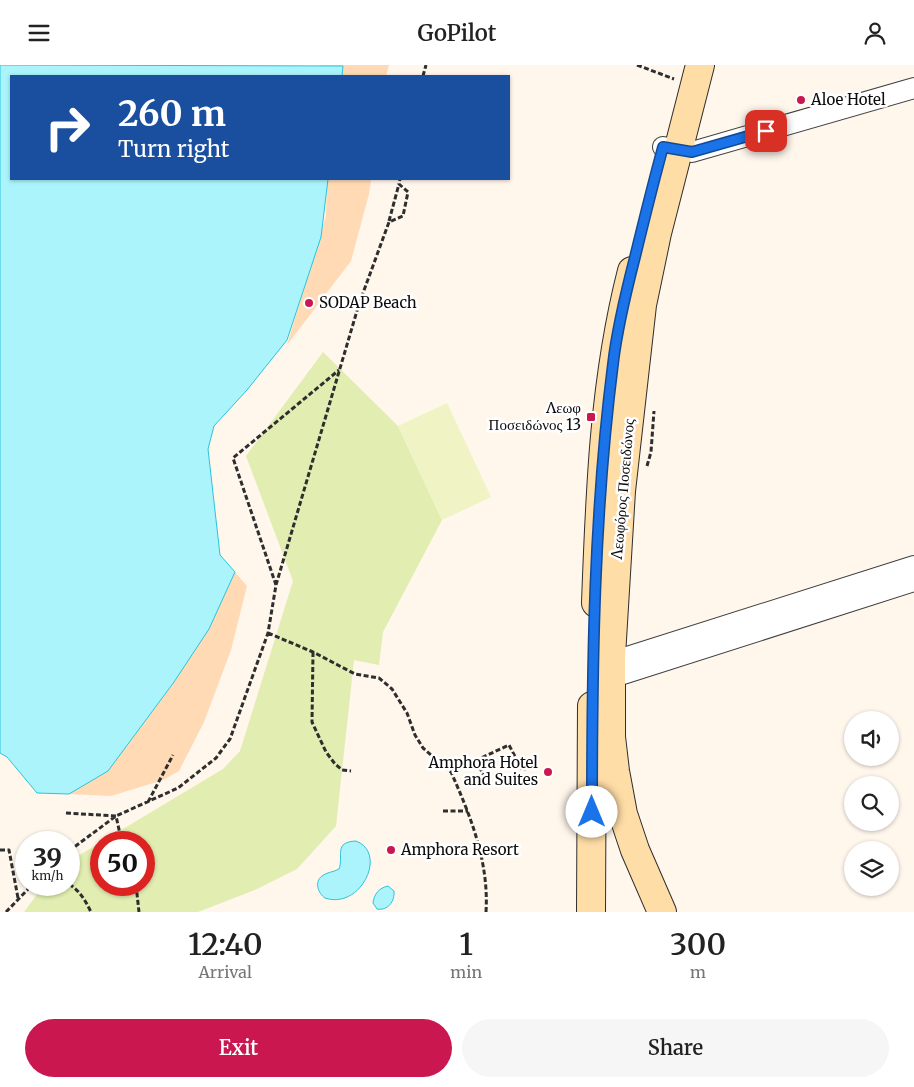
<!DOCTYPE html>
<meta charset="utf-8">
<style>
:root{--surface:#fff;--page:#f6f6f6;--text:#222;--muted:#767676;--accent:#ca1750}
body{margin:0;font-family:Merriweather,serif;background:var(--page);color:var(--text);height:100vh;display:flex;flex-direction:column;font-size:19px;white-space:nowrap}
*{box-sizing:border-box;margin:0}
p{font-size:16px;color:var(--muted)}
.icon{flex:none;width:28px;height:28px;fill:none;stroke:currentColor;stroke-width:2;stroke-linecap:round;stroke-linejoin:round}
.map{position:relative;height:847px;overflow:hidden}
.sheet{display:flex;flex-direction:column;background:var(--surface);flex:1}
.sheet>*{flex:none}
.banner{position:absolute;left:10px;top:10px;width:500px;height:105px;border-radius:0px;box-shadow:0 1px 4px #0004;background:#1a4fa0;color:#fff;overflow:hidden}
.controls{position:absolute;left:844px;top:646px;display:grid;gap:10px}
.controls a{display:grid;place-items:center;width:55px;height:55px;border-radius:50%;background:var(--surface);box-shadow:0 1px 4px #0004;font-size:25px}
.speed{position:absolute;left:15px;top:766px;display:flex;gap:10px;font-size:25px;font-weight:700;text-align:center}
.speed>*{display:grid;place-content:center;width:65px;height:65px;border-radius:50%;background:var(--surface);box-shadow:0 1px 4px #0004;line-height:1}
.speed small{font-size:12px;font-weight:400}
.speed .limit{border:8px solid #d22;background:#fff;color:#111}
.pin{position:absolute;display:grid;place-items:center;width:42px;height:42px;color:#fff;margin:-21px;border-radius:10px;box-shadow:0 2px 8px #0006}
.me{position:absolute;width:55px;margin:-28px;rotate:0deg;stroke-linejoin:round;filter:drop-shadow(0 0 4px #0008)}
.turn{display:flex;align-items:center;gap:18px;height:105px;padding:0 25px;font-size:22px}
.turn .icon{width:65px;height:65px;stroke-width:2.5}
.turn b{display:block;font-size:35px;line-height:42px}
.eta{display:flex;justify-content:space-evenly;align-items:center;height:85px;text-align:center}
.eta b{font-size:30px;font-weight:600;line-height:35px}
.button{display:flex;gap:10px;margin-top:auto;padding:10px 25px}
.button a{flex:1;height:58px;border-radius:30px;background:var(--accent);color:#fff;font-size:20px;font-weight:600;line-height:58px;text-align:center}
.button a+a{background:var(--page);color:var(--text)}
header{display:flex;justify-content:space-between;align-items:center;height:65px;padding:0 25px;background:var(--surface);font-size:22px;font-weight:600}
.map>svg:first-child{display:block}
.green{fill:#e1edb1;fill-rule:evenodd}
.sand{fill:#ffdab4}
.pitch{fill:#f0f4c4}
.water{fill:#abf4fc;stroke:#2ac4db}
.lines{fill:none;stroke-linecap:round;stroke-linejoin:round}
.minor-casing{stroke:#3f3f3f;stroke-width:22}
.secondary-casing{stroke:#2e2e2e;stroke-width:30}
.path{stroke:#2e2e2e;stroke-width:3;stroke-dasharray:5 2.5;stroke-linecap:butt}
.minor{stroke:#fff;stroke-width:20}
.secondary{stroke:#ffdda7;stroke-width:28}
.route-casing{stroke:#114b97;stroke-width:12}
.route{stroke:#1a73e8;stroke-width:9}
.poi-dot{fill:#ca1750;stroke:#fff;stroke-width:2}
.labels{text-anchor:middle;stroke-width:5;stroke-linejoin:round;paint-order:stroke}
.poi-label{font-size:15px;fill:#0c0c0c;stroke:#fff;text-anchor:start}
.street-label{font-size:15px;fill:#0c0c0c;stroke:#fff}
</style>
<header><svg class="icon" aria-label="menu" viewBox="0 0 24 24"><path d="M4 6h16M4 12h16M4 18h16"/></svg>GoPilot<svg class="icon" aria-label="person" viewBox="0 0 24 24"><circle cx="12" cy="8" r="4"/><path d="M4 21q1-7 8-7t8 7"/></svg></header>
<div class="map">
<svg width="914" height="847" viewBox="0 0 914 847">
<rect width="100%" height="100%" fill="#fff6ec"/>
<path class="green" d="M323,287L398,361L442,455L383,567L379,600L354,595L336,761L297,804L257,824L198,847H24L44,820H69V799L78,791L223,704L240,686L293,516L246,391ZM101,778H144V820H101Z"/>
<path class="sand" d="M320,0H389L386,11H321Z
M327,114H371L369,129L351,196L287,280L326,151Z
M235,507L247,521L231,585L204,657L179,706L163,715L111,731L69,729L108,706L174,617L209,564Z"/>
<path class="pitch" d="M447,338L491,432L442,455L398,361Z"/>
<path class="water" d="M0,0L343,1L342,11H11V114H328L321,172L287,275L247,325L214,361L208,384L220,490L235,507L209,564L174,617L108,706L69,729L37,728L7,692L0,688Z
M356,776C388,788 361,845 325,833C318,828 314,817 322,811C327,807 334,807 339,804C344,791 333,777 356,776Z
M388,821L394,826C395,836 388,846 377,844L373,838C374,829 379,823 388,821Z"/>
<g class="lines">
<defs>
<path id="minor" d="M663,82L692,87L914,23
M611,591L624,593L914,501
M611,609H623L914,516"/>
<path id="secondary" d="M596,538C600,427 604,315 632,206
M591,847L592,641
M662,847L635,785L623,749L615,706L611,672V591L621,426L642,240L657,168L700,0"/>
</defs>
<use href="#minor" class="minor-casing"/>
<use href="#secondary" class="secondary-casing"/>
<path class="path" d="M637,0L674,14
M423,11L426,0
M389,156L399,119
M647,401L651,387L654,346
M276,520L233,393L339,305
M268,568L313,587L355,609L379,613L392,624L407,648L415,670L423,683L451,707
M313,587L312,657L326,687L335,699L342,705L351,706
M476,695L484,711
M148,737L173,690
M443,746H468
M66,748L116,751L122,778
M0,785H9L18,833
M69,786L116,751L178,723L216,693L230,674L268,568L276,520L359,239L389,157L403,151L408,127L399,119L400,114
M69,819C80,826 85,835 91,847
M136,820L139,847
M6,847L32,820
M486,847C489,797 471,752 451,707L509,680L522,705L525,704"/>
<use href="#minor" class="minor"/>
<use href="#secondary" class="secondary"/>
</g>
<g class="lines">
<defs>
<path id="route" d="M592,747C592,598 594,447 613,299C617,263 626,227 635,192C644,155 653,119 663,82L692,87L766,66"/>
</defs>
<use href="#route" class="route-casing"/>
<use href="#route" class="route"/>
</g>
<g class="poi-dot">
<circle cx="801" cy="35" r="5"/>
<circle cx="309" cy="238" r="5"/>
<rect x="586" y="347" width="10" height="10" rx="2.5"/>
<circle cx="548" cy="707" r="5"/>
<circle cx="391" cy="785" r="5"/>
</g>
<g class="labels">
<g class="poi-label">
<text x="811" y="40">Aloe Hotel</text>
<text x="319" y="243">SODAP Beach</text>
<text x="581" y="348" text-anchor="end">Λεωφ<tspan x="581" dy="17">Ποσειδώνος 13</tspan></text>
<text x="538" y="703" text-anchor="end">Amphora Hotel<tspan x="538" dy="17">and Suites</tspan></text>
<text x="401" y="790">Amphora Resort</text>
</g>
<g class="street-label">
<text transform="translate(623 424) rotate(-85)" y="5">Λεωφόρος Ποσειδώνος</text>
</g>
</g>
</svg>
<div class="controls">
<a><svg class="icon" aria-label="sound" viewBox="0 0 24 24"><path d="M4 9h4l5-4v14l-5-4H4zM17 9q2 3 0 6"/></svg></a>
<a><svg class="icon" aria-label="search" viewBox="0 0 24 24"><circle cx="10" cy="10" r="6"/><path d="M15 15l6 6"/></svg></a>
<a><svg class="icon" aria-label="layers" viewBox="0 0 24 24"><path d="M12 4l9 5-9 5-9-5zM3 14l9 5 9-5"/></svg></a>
</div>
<div class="speed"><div>39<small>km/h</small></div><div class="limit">50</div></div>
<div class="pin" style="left:766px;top:66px;background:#d93025"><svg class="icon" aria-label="arrive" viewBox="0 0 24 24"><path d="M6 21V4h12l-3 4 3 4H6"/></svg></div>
<svg class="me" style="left:592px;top:747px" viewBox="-20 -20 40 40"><circle r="19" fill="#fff"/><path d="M0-13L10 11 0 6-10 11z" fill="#1a73e8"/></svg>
<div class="banner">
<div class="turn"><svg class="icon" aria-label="right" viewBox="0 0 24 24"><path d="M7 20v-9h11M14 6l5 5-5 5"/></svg><div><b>260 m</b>Turn right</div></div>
</div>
</div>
<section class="sheet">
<div class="eta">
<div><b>12:40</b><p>Arrival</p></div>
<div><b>1</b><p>min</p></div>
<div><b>300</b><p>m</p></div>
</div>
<div class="button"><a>Exit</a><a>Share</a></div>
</section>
